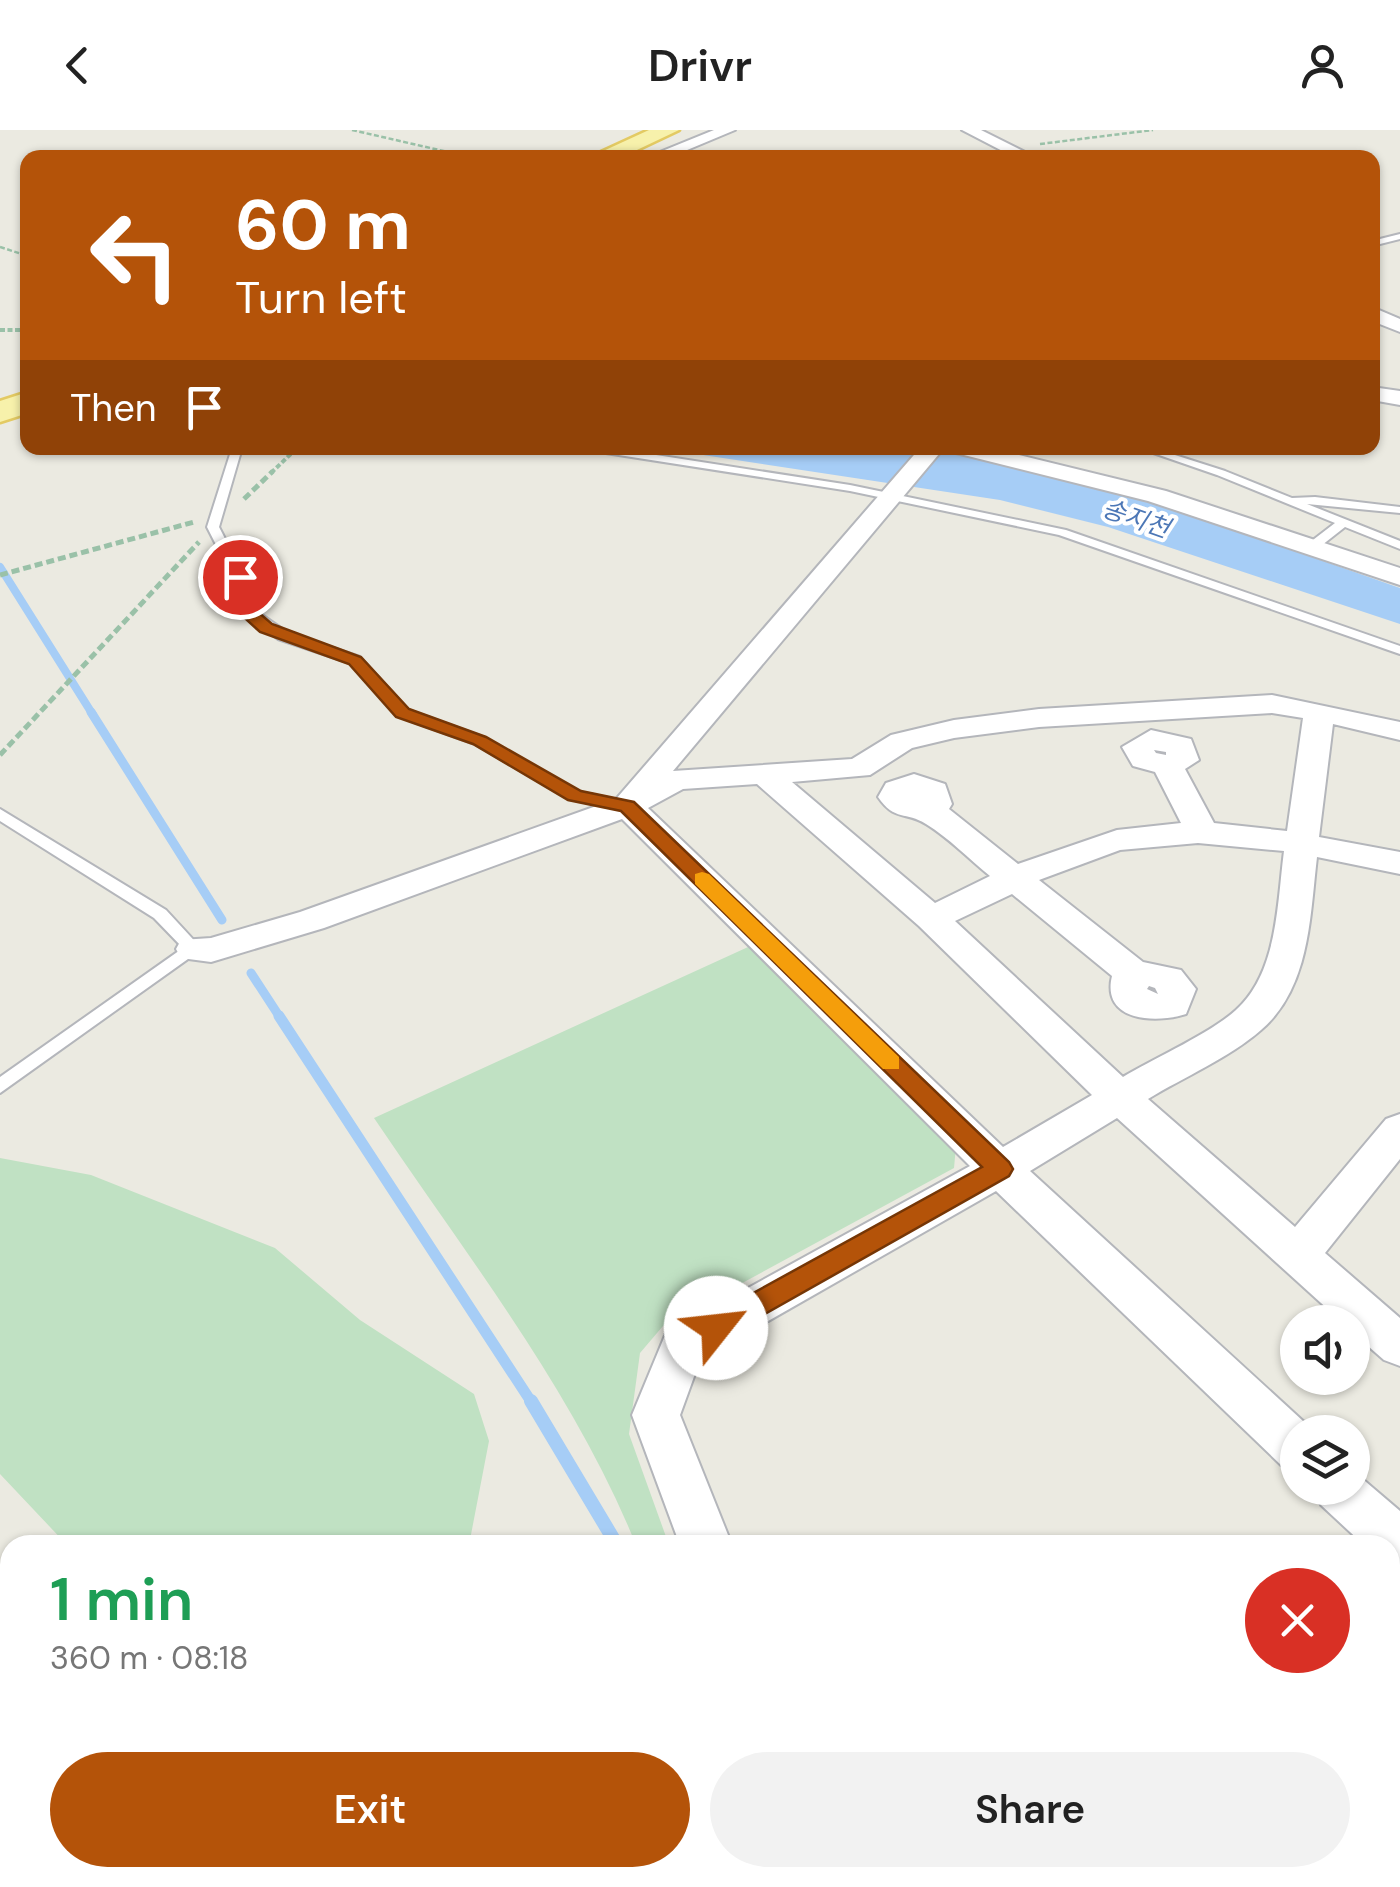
<!DOCTYPE html>
<meta charset="utf-8">
<style>
:root{--surface:#fff;--page:#f2f2f2;--text:#222;--muted:#767676;--accent:#b45309}
body{margin:0;font-family:"DM Sans","Noto Sans KR",sans-serif;background:var(--page);color:var(--text);height:100vh;display:flex;flex-direction:column;font-size:38px;white-space:nowrap}
*{box-sizing:border-box;margin:0}
p{font-size:32px;color:var(--muted)}
.icon{flex:none;width:55px;height:55px;fill:none;stroke:currentColor;stroke-width:2;stroke-linecap:round;stroke-linejoin:round}
.map{position:relative;flex:1;overflow:hidden}
.panel{position:absolute;left:0px;top:1405px;width:1400px;height:352px;display:flex;flex-direction:column;background:var(--surface);border-radius:30px 30px 0 0;box-shadow:0 2px 8px #0004}
.panel>*{flex:none}
.hud{position:absolute;left:20px;top:20px;width:1360px;height:305px;border-radius:20px;box-shadow:0 2px 8px #0004;background:#b45309;color:#fff;overflow:hidden}
.controls{position:absolute;left:1280px;top:1175px;display:grid;gap:20px}
.controls a{display:grid;place-items:center;width:90px;height:90px;border-radius:50%;background:var(--surface);box-shadow:0 2px 8px #0004;font-size:50px}
.pin{position:absolute;display:grid;place-items:center;width:85px;height:85px;color:#fff;margin:-42px;border:5px solid #fff;border-radius:50%;box-shadow:0 2px 10px #0007}
.me{position:absolute;width:110px;margin:-55px;rotate:61deg;stroke-linejoin:round;filter:drop-shadow(0 0 8px #0008)}
.turn{display:flex;align-items:center;gap:35px;height:210px;padding:0 50px;font-size:45px}
.turn .icon{width:130px;height:130px;stroke-width:2.5}
.turn b{display:block;font-size:70px;line-height:85px}
.then{display:flex;align-items:center;height:95px;padding:0 50px;background:#0003;gap:20px;font-size:38px}
.round{display:grid;place-items:center;flex:none;width:105px;height:105px;border-radius:52px;background:var(--page)}
.overview{display:flex;align-items:center;justify-content:space-between;height:170px;padding:0 50px}
h1{font-size:60px;font-weight:600;line-height:75px;color:#1e9e55}
.primary-button{display:flex;gap:20px;margin-top:auto;padding:20px 50px}
.primary-button a{flex:1;height:115px;border-radius:60px;background:var(--accent);color:#fff;font-size:40px;font-weight:600;line-height:115px;text-align:center}
.primary-button a+a{background:var(--page);color:var(--text)}
header{display:flex;justify-content:space-between;align-items:center;height:130px;padding:0 50px;background:var(--surface);font-size:45px;font-weight:600}
.map>svg:first-child{display:block}
.green{fill:#c0e1c3}
.water{fill:#a6cdf6}
.lines{fill:none;stroke-linecap:round;stroke-linejoin:round}
.stream-far3{stroke:#a6cdf6;stroke-width:8}
.stream-far2{stroke:#a6cdf6;stroke-width:9}
.stream-far1{stroke:#a6cdf6;stroke-width:11}
.stream{stroke:#a6cdf6;stroke-width:14}
.service-casing{stroke:#b4b6bb;stroke-width:4}
.minor-casing{stroke:#b4b6bb;stroke-width:4}
.primary-casing{stroke:#e3ca63;stroke-width:5}
.path-far2{stroke:#9ac1a8;stroke-width:2.5;stroke-dasharray:5 2.5;stroke-linecap:butt}
.path-far1{stroke:#9ac1a8;stroke-width:4;stroke-dasharray:5 2.5;stroke-linecap:butt}
.path{stroke:#9ac1a8;stroke-width:5;stroke-dasharray:8 4;stroke-linecap:butt}
.service{fill:#fff;fill-rule:evenodd}
.minor{fill:#fff;fill-rule:evenodd}
.primary{fill:#f7f1ab;fill-rule:evenodd}
.route{fill:#b45309;stroke:#753606;stroke-width:2.5}
.slow{fill:#f59e0b}
.labels{text-anchor:middle;stroke-width:8;stroke-linejoin:round;paint-order:stroke}
.far-water-label{font-size:25px;font-style:italic;fill:#4c77b6;stroke:#fff}
</style>
<header><svg class="icon" aria-label="back" viewBox="0 0 24 24"><path d="M15 5l-7 7 7 7"/></svg>Drivr<svg class="icon" aria-label="person" viewBox="0 0 24 24"><circle cx="12" cy="8" r="4"/><path d="M4 21q1-7 8-7t8 7"/></svg></header>
<div class="map">
<svg width="1400" height="1757" viewBox="0 0 1400 1757">
<rect width="100%" height="100%" fill="#ebeae1"/>
<path class="green" d="M759,812L956,1016L954,1038L663,1196L640,1223L629,1304L669,1415H636C574,1261 466,1125 374,988Z
M0,1028L91,1045L275,1118L360,1190L474,1264L489,1311L469,1415H67L0,1344Z"/>
<path class="water" d="M657,318H929L1003,329L1175,379L1400,458V494L1108,397L1000,370Z"/>
<g class="lines">
<path class="stream-far3" d="M0,437L93,585"/>
<path class="stream-far2" d="M91,582L222,790
M251,843L281,889"/>
<path class="stream-far1" d="M279,886L532,1273"/>
<path class="stream" d="M531,1271L617,1415
M732,1748L735,1757"/>
<defs>
<path id="service" d="M1400,104V109L1372,116V111Z
M232,318H242L219,397L243,444L249,476L288,503L360,527L408,580L485,608L579,662L632,673L635,676L632,679L570,669L475,614L398,586L350,533L278,509L239,481L231,444L207,397Z
M588,318H611L850,355L1066,400L1400,516V524L1059,405L850,361L593,321Z
M1139,318H1153L1225,341L1292,368L1315,367L1400,377V383L1307,374L1400,411V419L1345,397L1317,419H1309V413L1335,393L1217,345Z
M0,679L166,780L202,819L0,963V947L183,818L154,788L0,691Z"/>
<path id="minor" d="M714,0H735L668,28H645Z
M962,0H981L1037,28H1016Z
M1372,177L1400,189V202L1372,191Z
M1372,257L1400,261V275L1372,270Z
M920,318H944L673,641L852,629L891,605L954,590L1039,579L1272,565L1400,592V610L1333,594L1319,707L1400,722V744L1317,727C1310,786 1310,858 1261,900C1229,928 1184,947 1148,969L1295,1097L1386,989L1400,984V1029L1325,1123L1400,1188V1236L1384,1230L1352,1202V1192H1342L1117,988L1030,1041L1315,1302H1298V1341L1281,1335L996,1061L700,1230L680,1285L732,1415H680L632,1285L666,1203L970,1036L622,689L324,798L211,832L181,828L176,819L181,810L211,808L300,782L616,669ZM1272,583L1303,588L1287,701L1214,693L1185,639L1199,630L1191,609L1151,600L1122,617L1133,636L1155,642L1181,693L1117,700L1018,734L949,679L952,674L945,654L914,644L886,653L878,667C895,692 906,681 926,694C949,708 969,729 990,746L935,773L792,652L870,645L912,618L954,608L1039,597ZM1154,620L1166,622V625L1156,623ZM757,654L919,796L1092,965L1003,1017L648,678L683,659ZM1198,713L1284,721C1277,774 1278,842 1236,880C1211,903 1153,929 1123,947L955,791L1012,764L1112,846C1101,891 1155,894 1186,884L1196,859L1181,840L1143,832L1039,750L1120,720ZM1149,856L1155,858L1158,864L1147,859Z
M952,318H990L1166,361L1400,438V455L1148,371L956,323Z
M1352,1340L1400,1381V1440L1390,1436V1415H1364L1321,1375L1314,1358H1352Z
M1400,1558V1629L1390,1633V1562Z
M804,1748H864L867,1757H807Z
M1226,1748H1293L1289,1757H1222Z"/>
<path id="primary" d="M649,0H679L620,28H588Z
M28,262V283L0,292V271Z"/>
</defs>
<use href="#service" class="service-casing"/>
<use href="#minor" class="minor-casing"/>
<use href="#primary" class="primary-casing"/>
<path class="path-far2" d="M352,0L474,28
M1040,14L1153,0
M0,117L28,126"/>
<path class="path-far1" d="M0,200H28
M271,343L297,318"/>
<path class="path" d="M244,369L273,341
M0,445L194,392
M0,625L199,412"/>
<use href="#service" class="service"/>
<use href="#minor" class="minor"/>
<use href="#primary" class="primary"/>
</g>
<path class="route" d="M240,442L248,447L251,476L272,494L361,527L409,579L486,607L581,661L634,672L1009,1032L1013,1039L1009,1046L726,1206L716,1210L706,1206L702,1198L706,1189L982,1037L621,681L568,670L473,614L396,587L349,534L260,502L237,481L232,447Z"/>
<path class="slow" d="M702,742L709,744L899,927V939H883L695,754V744Z"/>
<g class="labels">
<g class="far-water-label">
<text transform="translate(1136 388) rotate(19)" y="9">송지천</text>
</g>
</g>
</svg>
<div class="controls">
<a><svg class="icon" aria-label="sound" viewBox="0 0 24 24"><path d="M4 9h4l5-4v14l-5-4H4zM17 9q2 3 0 6"/></svg></a>
<a><svg class="icon" aria-label="layers" viewBox="0 0 24 24"><path d="M12 4l9 5-9 5-9-5zM3 14l9 5 9-5"/></svg></a>
</div>
<div class="pin" style="left:240px;top:447px;background:#d93025"><svg class="icon" aria-label="arrive" viewBox="0 0 24 24"><path d="M6 21V4h12l-3 4 3 4H6"/></svg></div>
<svg class="me" style="left:716px;top:1198px" viewBox="-20 -20 40 40"><circle r="19" fill="#fff"/><path d="M0-13L10 11 0 6-10 11z" fill="#b45309"/></svg>
<div class="hud">
<div class="turn"><svg class="icon" aria-label="left" viewBox="0 0 24 24"><path d="M17 20v-9H6M10 6l-5 5 5 5"/></svg><div><b>60 m</b>Turn left</div></div>
<div class="then">Then<svg class="icon" aria-label="arrive" viewBox="0 0 24 24"><path d="M6 21V4h12l-3 4 3 4H6"/></svg></div>
</div>
<section class="panel">
<div class="overview"><div><h1>1 min</h1><p>360 m · 08:18</p></div><a class="round" style="background:#d93025;color:#fff"><svg class="icon" aria-label="close" viewBox="0 0 24 24"><path d="M6 6l12 12M18 6L6 18"/></svg></a></div>
<div class="primary-button"><a>Exit</a><a>Share</a></div>
</section>
</div>
